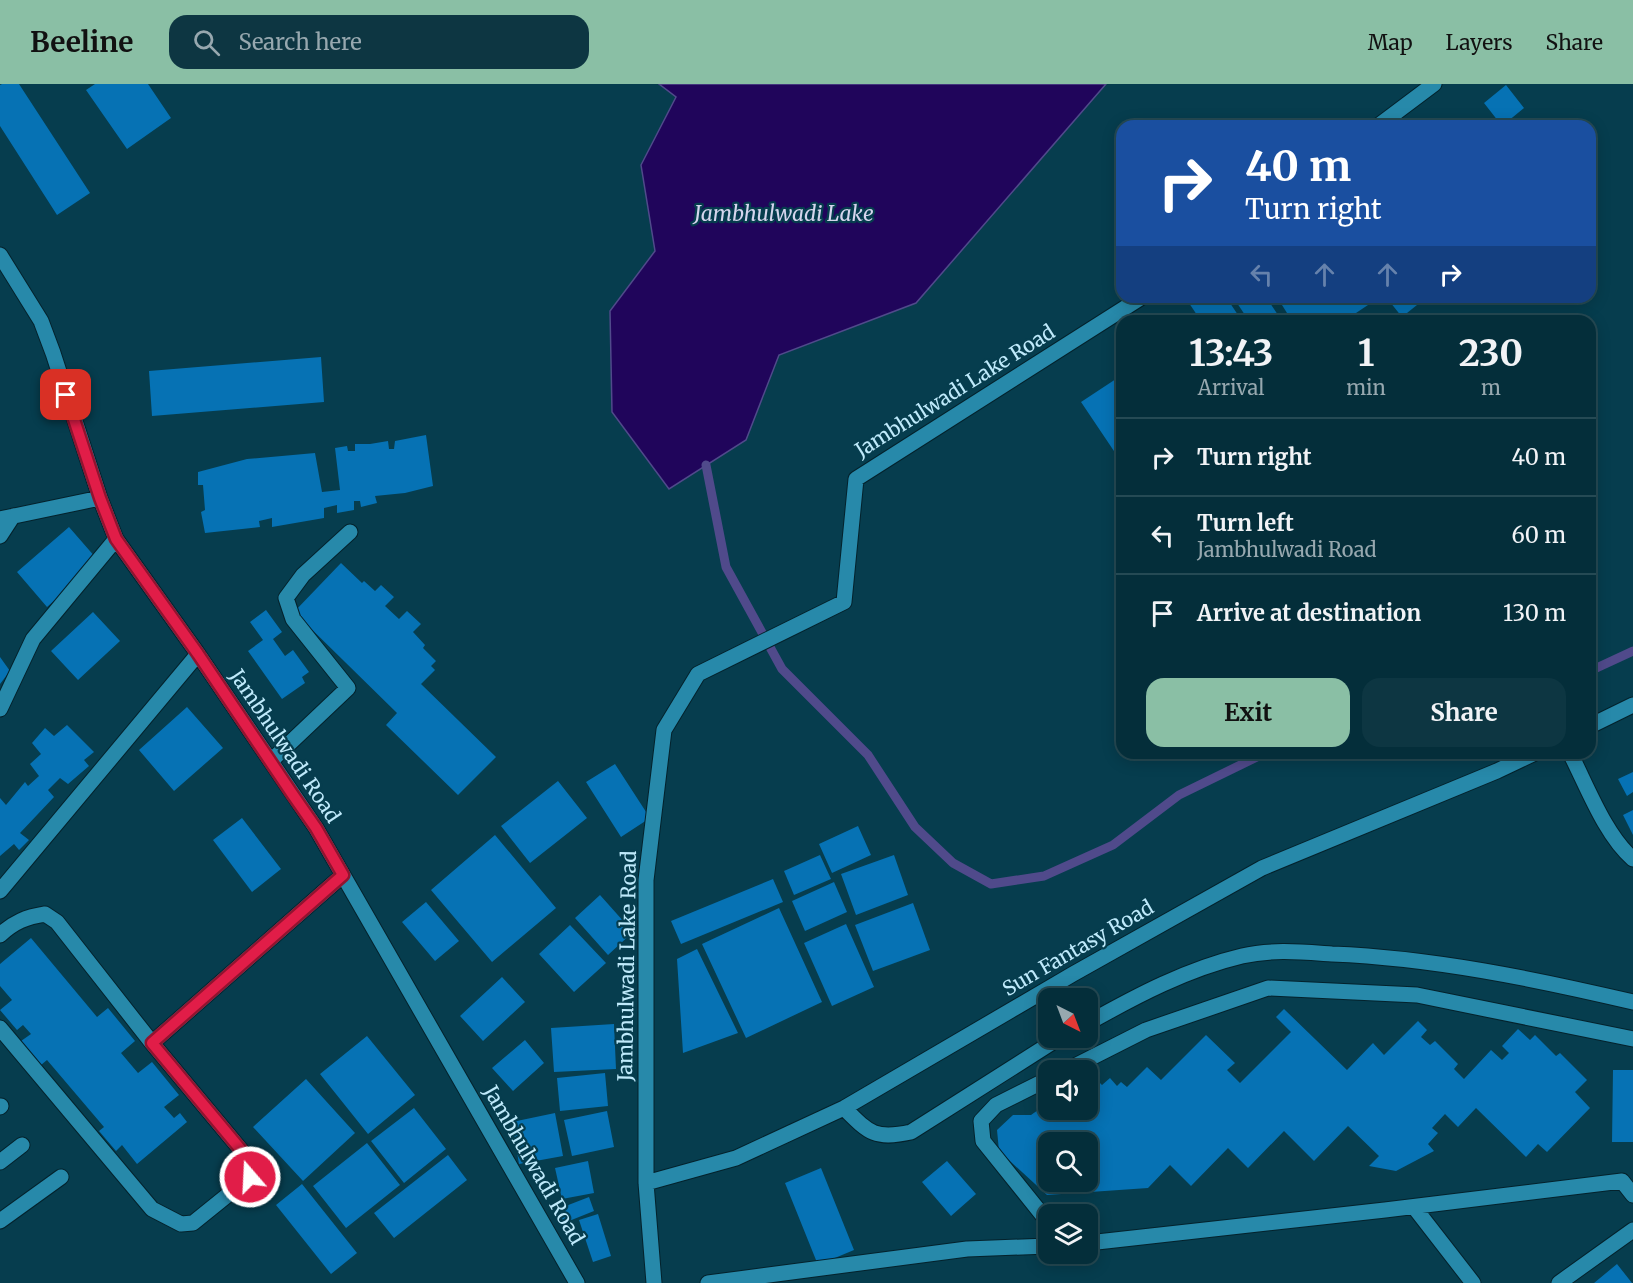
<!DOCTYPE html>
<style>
:root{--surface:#042e3a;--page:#0d3642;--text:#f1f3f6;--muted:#97a8af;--line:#254a54;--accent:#8abfa5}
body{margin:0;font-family:Merriweather,serif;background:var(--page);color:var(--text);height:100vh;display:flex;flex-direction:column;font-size:22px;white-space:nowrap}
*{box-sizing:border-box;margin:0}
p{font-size:20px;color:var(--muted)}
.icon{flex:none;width:33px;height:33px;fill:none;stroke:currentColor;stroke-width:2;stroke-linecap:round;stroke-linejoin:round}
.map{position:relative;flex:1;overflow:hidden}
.side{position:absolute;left:1116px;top:231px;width:480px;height:444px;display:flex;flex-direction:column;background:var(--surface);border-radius:18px;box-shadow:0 3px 15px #0003,0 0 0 2px var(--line)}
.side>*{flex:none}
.hud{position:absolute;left:1116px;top:36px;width:480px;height:183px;border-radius:18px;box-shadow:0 3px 15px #0003,0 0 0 2px var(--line);background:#1a4fa0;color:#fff;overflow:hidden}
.needle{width:39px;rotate:138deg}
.controls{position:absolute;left:1038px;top:904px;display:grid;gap:12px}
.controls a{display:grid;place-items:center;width:60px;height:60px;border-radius:12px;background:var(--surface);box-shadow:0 3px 15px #0003,0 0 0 2px var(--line);font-size:30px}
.pin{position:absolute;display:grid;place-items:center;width:51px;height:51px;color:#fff;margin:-26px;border-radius:12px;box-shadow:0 3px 9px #0006}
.me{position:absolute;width:66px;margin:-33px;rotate:341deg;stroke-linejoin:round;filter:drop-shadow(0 0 4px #0008)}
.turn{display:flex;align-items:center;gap:21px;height:126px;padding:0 30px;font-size:27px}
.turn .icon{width:78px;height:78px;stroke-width:2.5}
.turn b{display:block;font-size:42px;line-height:51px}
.lanes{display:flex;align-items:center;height:57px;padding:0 30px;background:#0003;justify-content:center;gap:30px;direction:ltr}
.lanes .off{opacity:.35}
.eta{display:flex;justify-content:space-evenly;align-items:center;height:102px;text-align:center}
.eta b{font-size:36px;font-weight:700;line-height:42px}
.cta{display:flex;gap:12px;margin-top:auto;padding:12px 30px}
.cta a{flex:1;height:69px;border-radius:18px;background:var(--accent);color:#111;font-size:24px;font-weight:700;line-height:69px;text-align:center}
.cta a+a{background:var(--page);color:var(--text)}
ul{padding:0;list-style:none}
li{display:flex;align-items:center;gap:18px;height:78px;padding:0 30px;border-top:2px solid var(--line)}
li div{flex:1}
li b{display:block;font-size:22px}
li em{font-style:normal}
header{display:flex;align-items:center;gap:36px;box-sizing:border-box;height:84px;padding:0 30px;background:var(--accent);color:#111}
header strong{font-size:28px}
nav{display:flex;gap:33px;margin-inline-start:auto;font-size:21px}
.search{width:420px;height:54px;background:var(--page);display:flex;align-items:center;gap:15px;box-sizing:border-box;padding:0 21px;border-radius:18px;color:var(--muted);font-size:22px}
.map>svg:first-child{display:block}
.water{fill:#20055b;stroke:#504a8b;stroke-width:1.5}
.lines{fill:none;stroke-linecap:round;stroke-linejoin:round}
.stream{stroke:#504a8b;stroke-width:9}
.building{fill:#0672b4;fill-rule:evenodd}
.minor-casing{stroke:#04222c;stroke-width:17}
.minor{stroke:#2789aa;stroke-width:15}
.route-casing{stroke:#92132f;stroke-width:15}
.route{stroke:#e11d48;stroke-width:10}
.labels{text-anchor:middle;stroke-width:4.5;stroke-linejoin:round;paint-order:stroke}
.street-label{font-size:20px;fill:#bfeafb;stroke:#063d4e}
.water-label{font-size:21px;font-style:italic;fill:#d5d5ed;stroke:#063d4e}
</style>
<header>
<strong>Beeline</strong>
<div class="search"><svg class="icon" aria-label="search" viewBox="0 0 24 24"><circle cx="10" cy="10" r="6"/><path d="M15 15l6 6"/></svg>Search here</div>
<nav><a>Map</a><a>Layers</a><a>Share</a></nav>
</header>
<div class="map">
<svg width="1633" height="1199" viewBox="0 0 1633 1199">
<rect width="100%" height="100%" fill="#063d4e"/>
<path class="water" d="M659,0H1106L916,219L779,271L746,356L669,405L612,328L610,227L655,167L641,81L676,13Z"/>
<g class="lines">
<path class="stream" d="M706,381L726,483L782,585L868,671L915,743L953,779L991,800L1044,792L1113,761L1179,711L1265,669
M1590,587L1633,567"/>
</g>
<path class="building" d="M2,0H19L90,109L57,131L0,42V1Z
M95,0H148L171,34L127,65L86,6Z
M1506,1L1524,24L1502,42L1484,19Z
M1197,213H1226L1242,237H1201L1189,219Z
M1233,213H1266L1282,237H1249Z
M1277,213H1367L1371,219L1344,237H1292Z
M1386,213H1427L1402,233Z
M1184,229L1189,237H1172Z
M321,273L324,318L152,332L149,287Z
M1122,291V379L1081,318Z
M426,351L433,402L405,409L375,412L377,419L361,423L360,417H354V426L337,429V421L324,424V434L272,443V434L259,437L260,443L205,449L201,428L205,426L203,401H198V388L247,375L315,369L322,408L340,406L335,364L347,362L348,367H355V360H370L388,357L389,365H394L395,357Z
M69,443L96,474L77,490L79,492L73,500L47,523L17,488Z
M341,479L362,499L364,497L375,507L381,501L394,513L385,522L399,535L407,527L421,540L413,548L425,561L423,564L436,577L431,582L435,586L421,600L496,673L458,711L386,641L397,629L294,528Z
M266,526L282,548L273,555L285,572L293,566L309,588L302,593L305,599L282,615L248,567L263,556L250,538Z
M93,528L120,557L78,596L51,567Z
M0,573L10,587L0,600Z
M187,623L223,664L174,707L139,666Z
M67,641L94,668L84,676L89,682L68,700L60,694L48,706L54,713L20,749L29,756L19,766L14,760L0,772V714L6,721L25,698L28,702L39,692L30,680L41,670L32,659L45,644L54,652Z
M615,680L650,734L621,753L586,698Z
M1633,688V708L1627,712L1618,695Z
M558,697L587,734L530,779L501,742Z
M1633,726V751L1623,731Z
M242,734L281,785L252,808L213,756Z
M858,742L871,771L832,789L819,760Z
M495,751L556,824L492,878L431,806Z
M820,771L831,795L794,811L784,787Z
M894,771L908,811L856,831L841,790Z
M773,795L783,818L681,860L671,837Z
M834,798L847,828L805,847L792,817Z
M600,811L633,848L608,871L575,834Z
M426,818L459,857L435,877L402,838Z
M913,819L930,866L873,887L855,841Z
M779,824L822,918L746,954L702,860Z
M846,840L874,903L832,922L804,859Z
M570,841L606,879L574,908L539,870Z
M31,854L97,933L108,924L135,957L121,969L138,989L152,978L179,1011L164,1023L174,1034L180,1029L187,1038L137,1080L122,1061L116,1067L99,1047L104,1043L47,976L41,981L21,957L31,950L23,941L17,946L0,926L12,916L0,902V880Z
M697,865L738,949L683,969L677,875Z
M502,893L525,918L483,957L460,932Z
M1284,925L1347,986L1373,959L1384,971L1418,937L1427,946L1421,953L1430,961L1435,957L1458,980L1454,985L1464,995L1491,966L1502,976L1509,969L1502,962L1518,945L1530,956L1535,951L1556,972L1560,969L1587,996L1575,1008L1590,1024L1547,1068L1538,1060L1526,1073L1476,1024L1458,1043L1445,1030L1432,1044L1438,1049L1428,1060L1434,1067L1396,1087L1369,1082L1379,1072L1348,1042L1314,1077L1284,1047L1248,1084L1228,1064L1191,1102L1170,1081L1148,1104L1047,1111L999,1067L997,1046L1013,1031H1031L1048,1019V1026H1088V993L1091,990L1102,1001L1110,994L1117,1002L1121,998L1127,1003L1147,983L1161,996L1206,951L1235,979L1227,986L1240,999L1291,948L1276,933ZM1048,1059H1088V1098H1048Z
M614,940L616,985L554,988L551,944Z
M367,952L415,1011L368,1050L320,990Z
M525,956L544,979L513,1007L492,984Z
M1613,986H1633V1058H1612Z
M605,989L608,1022L560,1027L557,994Z
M306,995L355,1049L303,1097L253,1043Z
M414,1024L446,1065L404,1099L371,1057Z
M607,1027L614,1063L572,1072L564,1036Z
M555,1029L563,1072L519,1080L512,1038Z
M367,1059L400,1101L346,1144L313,1102Z
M448,1071L467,1096L394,1154L374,1129Z
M588,1077L594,1109L562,1115L555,1084Z
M947,1077L976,1110L951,1132L922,1098Z
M821,1084L854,1166L818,1181L785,1099Z
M302,1100L357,1169L331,1190L276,1121Z
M589,1113L594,1127L564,1139L558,1125Z
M598,1130L611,1172L593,1178L579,1136Z
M1617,1180L1632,1199H1594Z"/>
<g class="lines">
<defs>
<path id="minor" d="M1378,42L1434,0
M0,171L41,237L53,269L100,414L116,455L198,570L316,744L577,1199
M0,435L100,414
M0,452L13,432
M0,625L33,555L116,455
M1590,642L1633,621
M1570,669C1587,702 1605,751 1633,775
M271,677L348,604L293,535L286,514L303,491L350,448
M0,807L198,570
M0,851C14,838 26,833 45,830L57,838L152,959L241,1066L251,1084L250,1093L193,1139L181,1140L152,1125L0,944
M1088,939C1136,912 1187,885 1242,872C1272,865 1302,868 1332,870C1433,874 1535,895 1633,918
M152,959L343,791
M1065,987L1146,946L1268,904L1417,911L1633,955
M1048,995L996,1021L981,1037L983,1057L1048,1138
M0,1023L1,1022
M844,1024C869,1049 875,1056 911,1048L1059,954
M0,1078L22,1061
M646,1099L736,1074L844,1024L1073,890L1262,784L1497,687L1535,669
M1414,1123L1473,1199
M0,1137L61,1093
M1088,1159L1385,1126L1622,1097L1633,1111
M654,1199L646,1099V796L664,646L698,590L844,518L856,395L1142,213
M708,1199L967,1165L1048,1162
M1559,1199L1633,1146"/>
</defs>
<use href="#minor" class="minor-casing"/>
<use href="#minor" class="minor"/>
</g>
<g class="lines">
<defs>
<path id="route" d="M66,311L100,414L116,455L198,570L293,711L316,744L343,791L152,959L241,1066L251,1084L250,1093"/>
</defs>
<use href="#route" class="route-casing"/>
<use href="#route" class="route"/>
</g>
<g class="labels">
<g class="street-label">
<text transform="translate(955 307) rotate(-32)" y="7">Jambhulwadi Lake Road</text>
<text transform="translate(285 662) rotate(56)" y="7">Jambhulwadi Road</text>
<text transform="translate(1078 864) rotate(-30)" y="7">Sun Fantasy Road</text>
<text transform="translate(627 882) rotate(-89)" y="7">Jambhulwadi Lake Road</text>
<text transform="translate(534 1081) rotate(60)" y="7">Jambhulwadi Road</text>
</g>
<g class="water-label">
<text x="784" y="137">Jambhulwadi Lake</text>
</g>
</g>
</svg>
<div class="controls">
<a><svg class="needle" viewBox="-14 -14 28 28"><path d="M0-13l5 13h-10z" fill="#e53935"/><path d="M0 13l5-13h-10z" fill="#97a8af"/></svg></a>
<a><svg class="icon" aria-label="sound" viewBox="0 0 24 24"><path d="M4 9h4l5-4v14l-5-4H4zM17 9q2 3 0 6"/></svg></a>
<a><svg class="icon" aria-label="search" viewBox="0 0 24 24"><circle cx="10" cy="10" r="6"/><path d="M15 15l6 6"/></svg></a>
<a><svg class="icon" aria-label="layers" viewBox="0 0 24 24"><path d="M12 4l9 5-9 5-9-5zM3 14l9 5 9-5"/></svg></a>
</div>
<div class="pin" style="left:66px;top:311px;background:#d93025"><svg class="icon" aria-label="arrive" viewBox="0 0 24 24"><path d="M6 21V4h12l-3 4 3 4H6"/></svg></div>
<svg class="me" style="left:250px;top:1093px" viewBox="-20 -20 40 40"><circle r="17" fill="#e11d48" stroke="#fff" stroke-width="3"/><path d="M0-11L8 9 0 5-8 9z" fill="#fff"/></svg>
<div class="hud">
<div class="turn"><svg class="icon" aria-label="right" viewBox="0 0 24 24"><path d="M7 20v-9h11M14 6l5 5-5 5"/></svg><div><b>40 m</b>Turn right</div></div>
<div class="lanes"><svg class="icon off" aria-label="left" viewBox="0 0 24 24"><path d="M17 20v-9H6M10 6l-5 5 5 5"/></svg><svg class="icon off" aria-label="ahead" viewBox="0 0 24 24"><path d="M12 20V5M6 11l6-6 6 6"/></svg><svg class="icon off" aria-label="ahead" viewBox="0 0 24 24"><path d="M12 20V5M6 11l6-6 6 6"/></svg><svg class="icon" aria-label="right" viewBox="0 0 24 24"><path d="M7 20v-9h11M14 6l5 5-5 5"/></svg></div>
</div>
<section class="side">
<div class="eta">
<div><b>13:43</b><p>Arrival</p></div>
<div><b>1</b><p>min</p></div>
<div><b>230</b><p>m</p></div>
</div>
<ul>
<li><svg class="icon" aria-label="right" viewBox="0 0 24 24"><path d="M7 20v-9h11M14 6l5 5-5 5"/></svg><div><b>Turn right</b></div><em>40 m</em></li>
<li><svg class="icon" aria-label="left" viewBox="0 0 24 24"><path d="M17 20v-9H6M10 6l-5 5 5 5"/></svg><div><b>Turn left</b><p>Jambhulwadi Road</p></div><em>60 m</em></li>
<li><svg class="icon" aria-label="arrive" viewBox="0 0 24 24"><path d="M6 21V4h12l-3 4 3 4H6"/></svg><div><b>Arrive at destination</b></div><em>130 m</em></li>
</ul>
<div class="cta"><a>Exit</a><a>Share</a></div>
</section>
</div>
